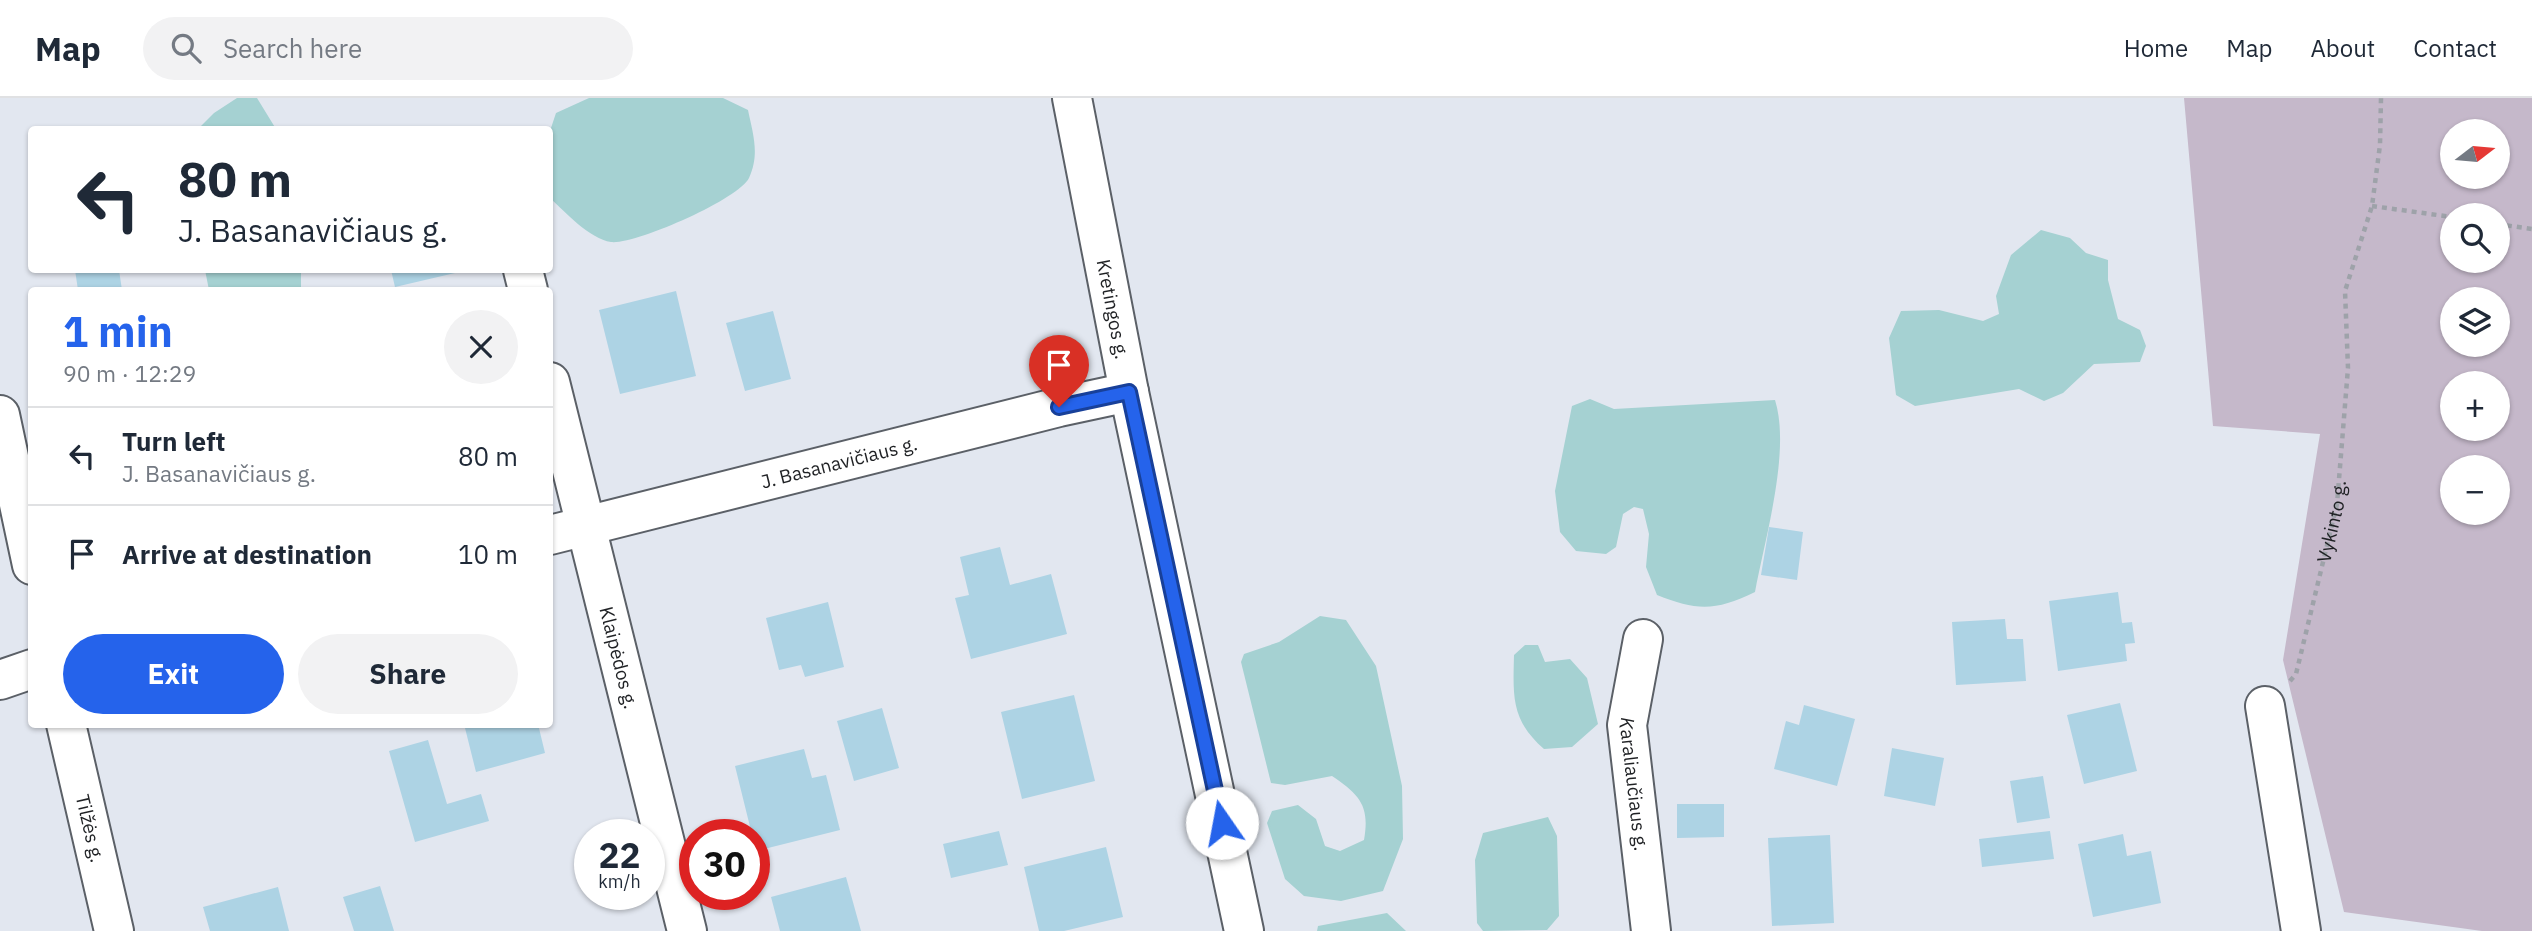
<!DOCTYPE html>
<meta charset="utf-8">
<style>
:root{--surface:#fff;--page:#f2f2f3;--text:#1f2937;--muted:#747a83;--line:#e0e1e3;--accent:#2563eb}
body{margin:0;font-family:"IBM Plex Sans",sans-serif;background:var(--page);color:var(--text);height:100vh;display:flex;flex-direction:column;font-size:26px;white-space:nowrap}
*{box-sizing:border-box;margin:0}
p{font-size:23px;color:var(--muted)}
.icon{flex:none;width:38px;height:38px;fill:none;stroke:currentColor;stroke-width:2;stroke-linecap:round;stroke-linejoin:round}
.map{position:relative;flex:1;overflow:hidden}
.side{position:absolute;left:28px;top:189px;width:525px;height:441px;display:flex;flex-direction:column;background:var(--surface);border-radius:7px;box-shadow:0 2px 5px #0004}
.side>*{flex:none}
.top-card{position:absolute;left:28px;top:28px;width:525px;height:147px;border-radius:7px;box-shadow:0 2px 5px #0004;background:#fff;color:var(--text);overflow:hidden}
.needle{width:46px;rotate:74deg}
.buttons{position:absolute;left:2440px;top:21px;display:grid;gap:14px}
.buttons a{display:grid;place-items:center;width:70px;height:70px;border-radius:50%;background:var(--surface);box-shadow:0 2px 5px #0004;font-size:35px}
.speed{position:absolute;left:574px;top:721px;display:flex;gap:14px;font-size:35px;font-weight:700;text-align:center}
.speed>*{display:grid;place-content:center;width:91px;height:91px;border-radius:50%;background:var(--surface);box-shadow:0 2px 5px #0004;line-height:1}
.speed small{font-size:18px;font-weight:400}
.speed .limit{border:10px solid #d22;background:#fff;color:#111}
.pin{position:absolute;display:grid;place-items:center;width:60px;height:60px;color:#fff;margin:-72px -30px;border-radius:50% 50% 50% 0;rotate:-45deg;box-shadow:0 0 7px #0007}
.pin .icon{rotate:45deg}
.me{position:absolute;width:77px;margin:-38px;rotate:348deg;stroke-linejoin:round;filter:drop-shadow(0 0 5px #0008)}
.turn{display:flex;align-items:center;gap:24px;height:147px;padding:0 35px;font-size:32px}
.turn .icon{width:91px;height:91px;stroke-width:2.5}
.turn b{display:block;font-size:49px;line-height:60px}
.round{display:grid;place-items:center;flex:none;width:74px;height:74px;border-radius:37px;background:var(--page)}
.overview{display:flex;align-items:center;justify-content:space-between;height:119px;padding:0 35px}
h1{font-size:42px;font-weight:700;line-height:52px;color:var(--accent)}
.cta{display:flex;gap:14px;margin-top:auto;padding:14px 35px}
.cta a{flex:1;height:80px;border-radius:42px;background:var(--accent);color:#fff;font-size:28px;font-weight:700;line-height:80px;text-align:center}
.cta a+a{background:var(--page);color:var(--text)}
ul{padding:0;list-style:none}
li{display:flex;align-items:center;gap:21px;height:98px;padding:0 35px;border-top:2px solid var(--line)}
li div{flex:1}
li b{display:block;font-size:26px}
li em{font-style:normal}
header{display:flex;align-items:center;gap:42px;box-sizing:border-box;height:98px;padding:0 35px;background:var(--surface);border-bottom:2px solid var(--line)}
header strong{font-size:33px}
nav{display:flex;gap:38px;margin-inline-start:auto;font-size:24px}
.search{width:490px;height:63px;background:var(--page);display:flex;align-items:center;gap:18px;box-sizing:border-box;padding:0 24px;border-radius:38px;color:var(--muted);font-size:26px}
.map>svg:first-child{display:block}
.green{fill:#c5b8ca;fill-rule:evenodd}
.water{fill:#a5d1d2}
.building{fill:#add3e4}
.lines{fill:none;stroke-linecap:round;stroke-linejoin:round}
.minor-casing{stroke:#5b6067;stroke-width:42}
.path{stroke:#9ea2a9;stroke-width:4.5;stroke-dasharray:5 5;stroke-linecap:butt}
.minor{stroke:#fff;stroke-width:38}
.route-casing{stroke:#184099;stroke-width:18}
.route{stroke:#2563eb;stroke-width:12}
.labels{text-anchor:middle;stroke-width:5;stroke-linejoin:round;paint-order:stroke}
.street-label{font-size:19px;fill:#1f2124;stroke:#e2e7f0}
</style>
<header>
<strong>Map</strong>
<div class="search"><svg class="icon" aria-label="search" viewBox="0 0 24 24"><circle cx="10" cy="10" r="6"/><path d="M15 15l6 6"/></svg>Search here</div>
<nav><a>Home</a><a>Map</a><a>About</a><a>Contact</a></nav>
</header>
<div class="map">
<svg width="2532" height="833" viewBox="0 0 2532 833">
<rect width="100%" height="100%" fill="#e2e7f0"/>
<path class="green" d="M2184,0H2532V833H2482L2344,814L2283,562L2320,336L2213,328ZM2452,33H2497V79H2452ZM2497,117V163H2452V117ZM2497,201V247H2452V201ZM2452,285H2497V331H2452ZM2452,369H2497V415H2452Z"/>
<path class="water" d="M237,0H257L276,31H198L214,15Z
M589,0H723L748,12C753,36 760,56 749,80C739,101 635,147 611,144C590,141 565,114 550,100V33L556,15Z
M2041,132L2070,140L2086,155L2108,162V182L2118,221L2140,232L2146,248L2140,264L2094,266L2063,295L2044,303L2019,291L1915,308L1896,297L1889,240L1901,213L1939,212L1983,223L1999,216L1996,198L2011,157Z
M205,172H301V192H209Z
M1590,301L1614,311L1775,302C1791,353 1765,440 1755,494C1716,513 1697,513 1657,497L1646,469L1649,436L1643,411L1634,409L1623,416L1616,449L1606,456L1576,453L1560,434L1555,393L1572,308Z
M1320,518L1346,522L1376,568L1402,688L1403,741L1383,793L1341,803L1304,798L1285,781L1267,725L1272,713L1298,707L1316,721L1325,748L1340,753L1364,742C1370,708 1360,697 1332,678L1285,687L1271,685L1241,564L1244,556L1279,544Z
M1525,547H1538L1545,564L1570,561L1587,580L1598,626L1572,649L1544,651C1511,622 1513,599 1514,557Z
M1548,719L1557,738L1559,818L1547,832L1483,833L1477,825L1475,762L1483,735Z
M1387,815L1406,833H1317L1318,828Z"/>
<path class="building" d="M75,172H119L122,192H78Z
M391,172H454L455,175L395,189Z
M676,193L696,278L620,296L599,212Z
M773,213L791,281L745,293L726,225Z
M1769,429L1803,434L1797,482L1761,477Z
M1000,449L1010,487L1051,476L1067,536L971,561L955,500L969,497L960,459Z
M2118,494L2122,525L2132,524L2135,545L2125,546L2127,563L2058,573L2049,503Z
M828,504L844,569L805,579L801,567L779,572L766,520Z
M2005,521L2007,541H2023L2026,583L1956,587L1952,524Z
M1074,597L1095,683L1022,701L1001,614Z
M2120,605L2137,673L2084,686L2067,617Z
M1804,607L1855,621L1837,688L1774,671L1786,623L1799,627Z
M882,610L899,670L854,683L837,623Z
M464,626H538L545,655L476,674Z
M428,642L447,706L481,696L489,723L415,744L389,653Z
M1892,650L1944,660L1935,708L1884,698Z
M804,651L812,680L826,677L840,732L756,753L735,668Z
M2043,678L2050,720L2017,725L2010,683Z
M1677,706H1724V739L1677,740Z
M999,733L1008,767L951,780L943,746Z
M2050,733L2054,761L1982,769L1979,741Z
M2123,736L2127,758L2151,753L2161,805L2093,819L2078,746Z
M1830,737L1834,825L1772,828L1768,740Z
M1106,749L1123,819L1064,833H1039L1024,769Z
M846,779L861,833H780L771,799Z
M380,788L394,833H354L343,799Z
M278,789L289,833H210L203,809Z"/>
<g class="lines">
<defs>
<g id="minor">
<path id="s2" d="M1072,0L1129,294L1244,833"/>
<path d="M523,172L528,192"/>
<path id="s3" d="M550,284L687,833"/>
<path d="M0,317L32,467"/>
<path id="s4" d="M550,437L1059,309L1129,294"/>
<path id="s5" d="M1643,541L1627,627L1651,833"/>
<path d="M0,582L32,571"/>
<path d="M2265,608L2301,833"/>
<path id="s6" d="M66,626L114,833"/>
</g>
</defs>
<use href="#minor" class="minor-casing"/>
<g class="path">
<path d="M2372,108L2452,119"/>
<path d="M2497,126L2532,131"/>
<path id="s1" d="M2290,583L2296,576L2337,406L2348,270L2345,193L2372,108L2380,47L2381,0"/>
</g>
<use href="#minor" class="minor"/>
</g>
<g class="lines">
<defs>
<path id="route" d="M1059,309L1129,294L1222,725"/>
</defs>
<use href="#route" class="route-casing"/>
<use href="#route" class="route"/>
</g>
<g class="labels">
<g class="street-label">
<text dy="7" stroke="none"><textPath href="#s2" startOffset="215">Kretingos g.</textPath></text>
<text dy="7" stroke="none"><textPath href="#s4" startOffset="298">J. Basanavičiaus g.</textPath></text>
<text dy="7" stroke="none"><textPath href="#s1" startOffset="166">Vykinto g.</textPath></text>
<text dy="7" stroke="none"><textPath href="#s3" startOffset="284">Klaipėdos g.</textPath></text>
<text dy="7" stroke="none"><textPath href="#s5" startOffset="147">Karaliaučiaus g.</textPath></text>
<text dy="7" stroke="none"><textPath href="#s6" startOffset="107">Tilžės g.</textPath></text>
</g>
</g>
</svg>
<div class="buttons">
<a><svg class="needle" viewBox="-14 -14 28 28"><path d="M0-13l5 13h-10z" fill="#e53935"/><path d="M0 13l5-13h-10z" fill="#747a83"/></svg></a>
<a><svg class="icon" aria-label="search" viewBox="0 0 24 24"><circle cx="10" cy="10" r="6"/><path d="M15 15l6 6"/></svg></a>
<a><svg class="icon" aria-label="layers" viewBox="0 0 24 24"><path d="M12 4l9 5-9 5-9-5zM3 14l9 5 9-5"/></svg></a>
<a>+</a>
<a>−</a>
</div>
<div class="speed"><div>22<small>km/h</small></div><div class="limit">30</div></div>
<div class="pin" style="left:1059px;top:309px;background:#d93025"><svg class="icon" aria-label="arrive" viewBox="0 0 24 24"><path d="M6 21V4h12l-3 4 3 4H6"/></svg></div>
<svg class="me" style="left:1222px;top:725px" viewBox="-20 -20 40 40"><circle r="19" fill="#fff"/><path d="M0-13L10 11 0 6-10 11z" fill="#2563eb"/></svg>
<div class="top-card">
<div class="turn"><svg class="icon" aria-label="left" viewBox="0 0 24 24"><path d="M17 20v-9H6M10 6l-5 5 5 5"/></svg><div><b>80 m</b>J. Basanavičiaus g.</div></div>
</div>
<section class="side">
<div class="overview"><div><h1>1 min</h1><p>90 m · 12:29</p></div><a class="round"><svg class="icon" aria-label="close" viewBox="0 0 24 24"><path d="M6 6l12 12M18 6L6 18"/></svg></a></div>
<ul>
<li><svg class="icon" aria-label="left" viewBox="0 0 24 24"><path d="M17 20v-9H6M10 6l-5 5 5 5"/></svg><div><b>Turn left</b><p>J. Basanavičiaus g.</p></div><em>80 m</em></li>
<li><svg class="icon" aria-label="arrive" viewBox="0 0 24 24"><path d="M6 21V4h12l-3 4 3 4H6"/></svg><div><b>Arrive at destination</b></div><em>10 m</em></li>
</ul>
<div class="cta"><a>Exit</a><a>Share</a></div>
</section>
</div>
